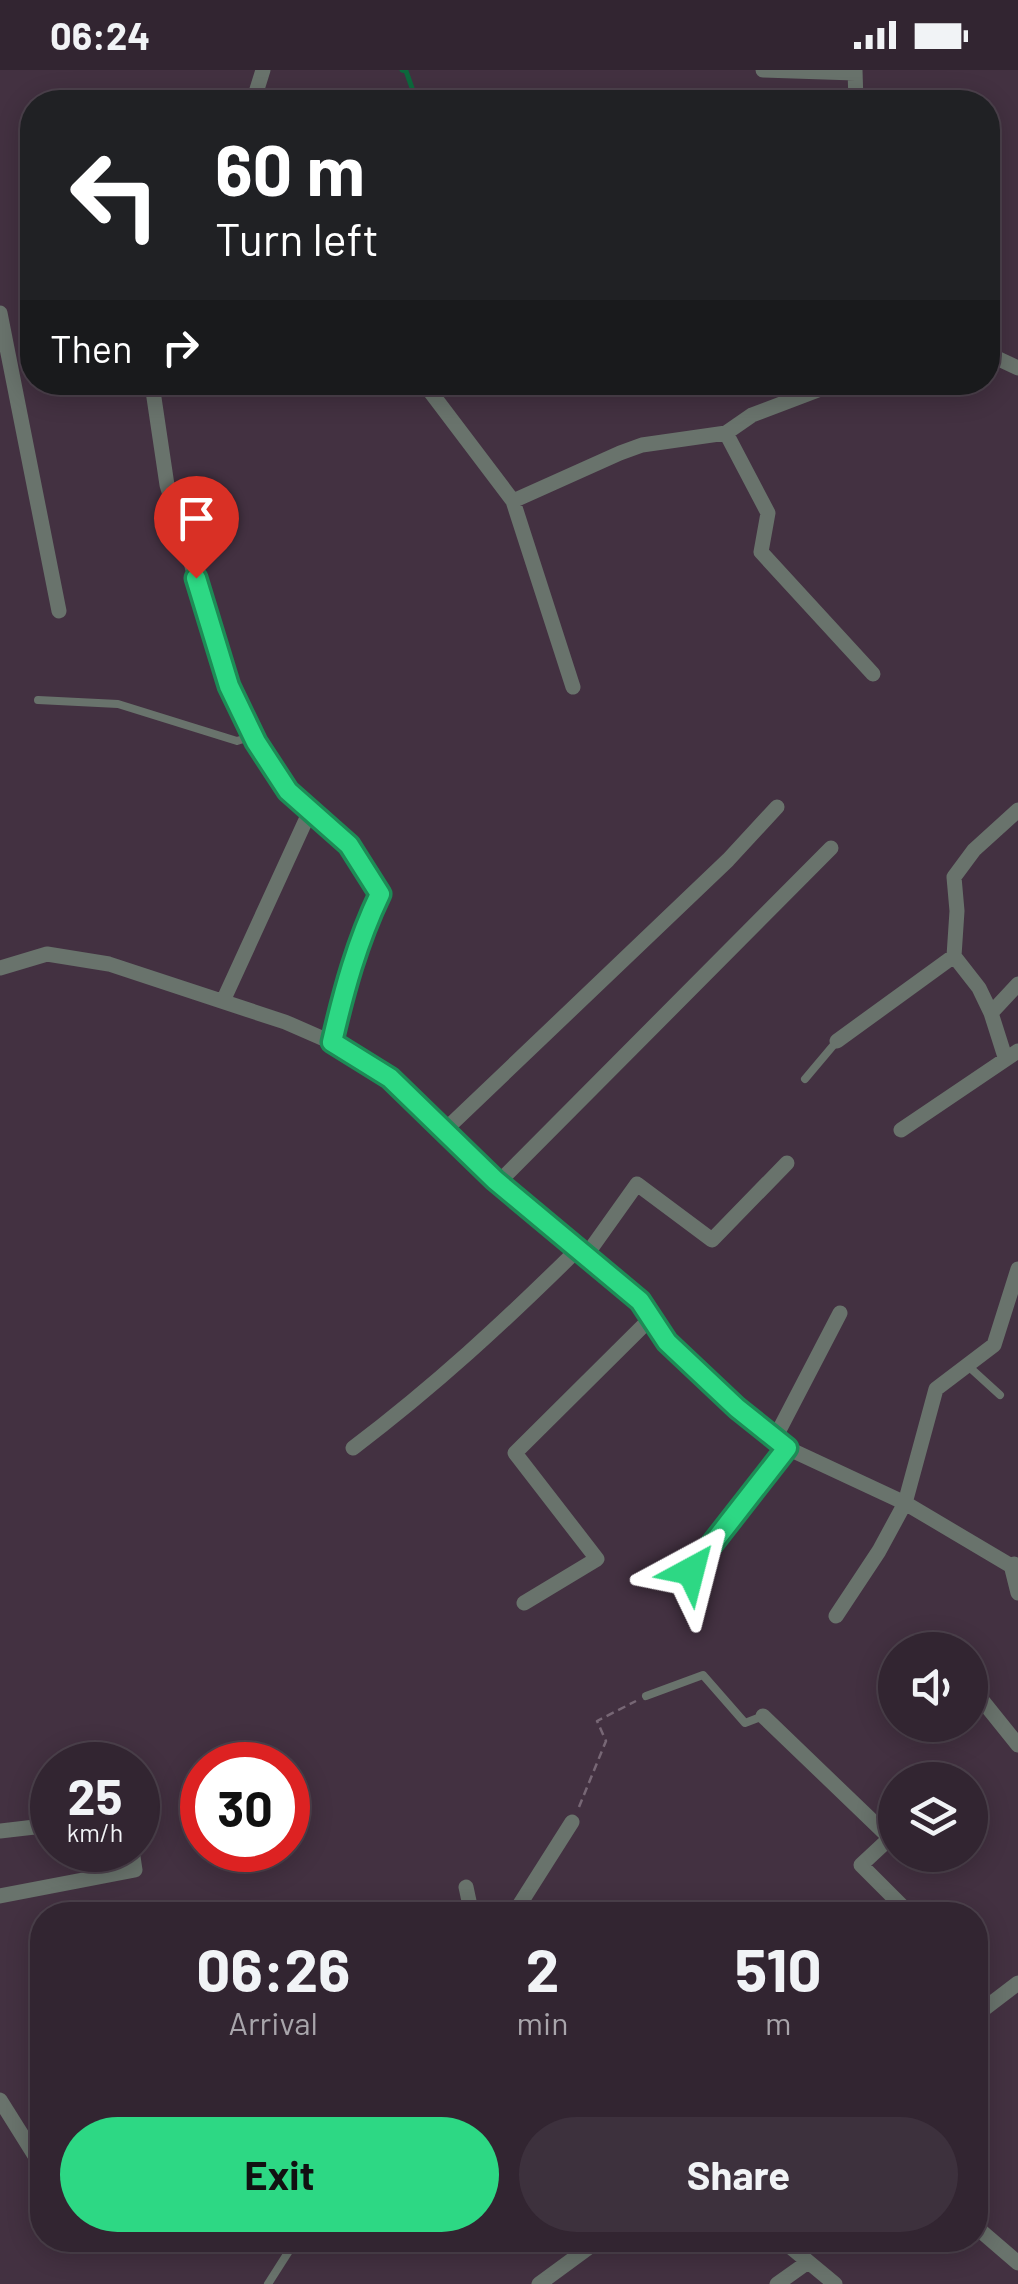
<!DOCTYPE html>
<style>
:root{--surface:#322531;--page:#3d313d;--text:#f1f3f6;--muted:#a8a5ab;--line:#4d424d;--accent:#2dd884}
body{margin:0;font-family:Barlow,sans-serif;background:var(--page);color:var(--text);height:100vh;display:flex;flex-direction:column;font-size:38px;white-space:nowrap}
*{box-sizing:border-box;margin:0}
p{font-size:32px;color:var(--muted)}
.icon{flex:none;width:55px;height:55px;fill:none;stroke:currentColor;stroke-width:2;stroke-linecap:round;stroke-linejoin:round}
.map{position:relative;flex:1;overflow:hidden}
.details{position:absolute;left:30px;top:1832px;width:958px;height:350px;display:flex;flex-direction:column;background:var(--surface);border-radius:40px;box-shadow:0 5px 25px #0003,0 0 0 2px var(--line)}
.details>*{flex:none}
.banner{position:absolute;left:20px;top:20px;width:980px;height:305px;border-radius:40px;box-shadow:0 5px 25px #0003,0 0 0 2px var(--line);background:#202124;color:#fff;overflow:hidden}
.controls{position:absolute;left:878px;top:1562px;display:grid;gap:20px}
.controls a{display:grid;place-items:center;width:110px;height:110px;border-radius:50%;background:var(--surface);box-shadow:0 5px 25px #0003,0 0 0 2px var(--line);font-size:50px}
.speed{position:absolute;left:30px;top:1672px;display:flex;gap:20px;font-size:50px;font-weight:700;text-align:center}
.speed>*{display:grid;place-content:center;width:130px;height:130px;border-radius:50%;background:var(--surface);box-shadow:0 5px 25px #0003,0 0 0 2px var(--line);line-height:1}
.speed small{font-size:25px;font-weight:400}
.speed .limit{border:15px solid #d22;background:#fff;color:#111}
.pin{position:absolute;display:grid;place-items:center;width:85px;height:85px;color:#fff;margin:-102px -42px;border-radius:50% 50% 50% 0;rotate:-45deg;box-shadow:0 0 10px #0007}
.pin .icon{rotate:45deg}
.me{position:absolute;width:110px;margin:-55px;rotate:38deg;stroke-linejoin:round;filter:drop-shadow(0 0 8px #0008)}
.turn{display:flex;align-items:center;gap:35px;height:210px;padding:0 30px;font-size:45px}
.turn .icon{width:130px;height:130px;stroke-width:2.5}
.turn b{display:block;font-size:70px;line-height:85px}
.then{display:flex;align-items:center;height:95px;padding:0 30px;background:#0003;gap:20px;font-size:38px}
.eta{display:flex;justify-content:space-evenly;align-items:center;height:170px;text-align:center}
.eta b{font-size:60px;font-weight:700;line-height:70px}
.button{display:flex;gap:20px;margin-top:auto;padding:20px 30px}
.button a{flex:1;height:115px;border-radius:60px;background:var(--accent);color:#111;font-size:40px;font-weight:700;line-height:115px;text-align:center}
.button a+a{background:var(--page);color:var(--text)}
.status{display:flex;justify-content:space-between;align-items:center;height:70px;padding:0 50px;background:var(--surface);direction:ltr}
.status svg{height:28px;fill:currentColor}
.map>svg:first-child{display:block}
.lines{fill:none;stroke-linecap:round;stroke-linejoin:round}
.stream{stroke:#0d693d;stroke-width:5}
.path{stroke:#776775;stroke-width:2.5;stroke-dasharray:8 5;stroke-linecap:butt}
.lane{stroke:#69736c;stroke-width:8}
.street{stroke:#69736c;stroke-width:15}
.route-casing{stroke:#1d8c56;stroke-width:25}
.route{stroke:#2dd884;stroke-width:18}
</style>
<div class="status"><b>06:24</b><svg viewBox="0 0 49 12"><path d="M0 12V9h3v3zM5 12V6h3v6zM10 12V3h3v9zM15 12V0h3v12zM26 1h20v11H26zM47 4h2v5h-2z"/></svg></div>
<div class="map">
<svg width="1018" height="2214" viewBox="0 0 1018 2214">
<rect width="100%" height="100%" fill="#433141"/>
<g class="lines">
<path class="stream" d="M402,0L406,1L417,32"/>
<path class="path" d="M579,1737L606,1671L597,1651L636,1631"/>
<path class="lane" d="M38,630L118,634L237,671L253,666
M805,1009L837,971
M967,1295L1000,1325
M646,1626L703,1605L745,1653L763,1646
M268,2214L296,2170"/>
<path class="street" d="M763,0L855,3
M855,0L856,32
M253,32L263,0
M0,243L59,541
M988,284L1018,298
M156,312L153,321L167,415L229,616L256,672L289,721L349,775L380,824L361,864L332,972
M423,312L513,431L573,617
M726,363L768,443L761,482L873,604
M513,431L620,383L642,375L726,363L752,345L839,312
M954,886L957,841L954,807L974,780L1018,740
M0,898L47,884L109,894L285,952L340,976L389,1008L495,1110L640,1231L667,1272L775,1368L787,1378L905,1433L936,1319L994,1275L1018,1199
M223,931L310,741
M837,971L954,886L979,918L991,943
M1005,987L991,943L1018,914
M901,1060L1018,981
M444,1061L728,790L777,737
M498,1113L831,778
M585,1187L637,1114L712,1170L787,1093
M775,1368L840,1243
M353,1378C436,1315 503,1253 577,1180
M1014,1494L1011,1495L1018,1523
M691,1501L787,1378
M524,1533L597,1489L515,1383L651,1248
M836,1546L879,1481L905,1433L1018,1500
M981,1629L1018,1675
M763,1646L890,1768L861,1795L911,1845
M0,1761L52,1755
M466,1817L472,1845
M0,1826L135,1800L132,1780
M513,1845L572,1752
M975,1935L980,1942L1018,1913
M0,2030L42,2097
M975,2156L1018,2193
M782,2170L835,2214
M539,2214L599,2170
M777,2214L808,2192"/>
</g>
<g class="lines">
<defs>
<path id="route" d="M196,508L229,616L256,672L288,721L349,775L380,824C357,872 344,920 332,972L390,1008L495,1110L640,1231L667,1272L737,1338L787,1378L691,1501"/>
</defs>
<use href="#route" class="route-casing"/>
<use href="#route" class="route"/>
</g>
</svg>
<div class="controls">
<a><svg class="icon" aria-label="sound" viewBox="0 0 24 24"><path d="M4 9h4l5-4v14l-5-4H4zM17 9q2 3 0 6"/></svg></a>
<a><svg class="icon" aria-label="layers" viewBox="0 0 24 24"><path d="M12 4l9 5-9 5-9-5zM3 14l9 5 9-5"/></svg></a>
</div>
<div class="speed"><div>25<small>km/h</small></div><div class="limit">30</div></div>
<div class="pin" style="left:196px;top:508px;background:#d93025"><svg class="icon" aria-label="arrive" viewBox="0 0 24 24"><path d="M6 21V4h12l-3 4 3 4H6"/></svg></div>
<svg class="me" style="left:691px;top:1501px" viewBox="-20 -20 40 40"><path d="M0-17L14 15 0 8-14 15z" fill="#2dd884" stroke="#fff" stroke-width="4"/></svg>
<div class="banner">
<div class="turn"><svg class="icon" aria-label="left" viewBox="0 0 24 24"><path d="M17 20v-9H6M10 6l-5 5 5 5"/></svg><div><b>60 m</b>Turn left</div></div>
<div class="then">Then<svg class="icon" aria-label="right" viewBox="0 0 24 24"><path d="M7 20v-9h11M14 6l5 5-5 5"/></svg></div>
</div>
<section class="details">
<div class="eta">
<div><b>06:26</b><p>Arrival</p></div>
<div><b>2</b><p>min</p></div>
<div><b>510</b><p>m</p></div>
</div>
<div class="button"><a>Exit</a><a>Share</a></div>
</section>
</div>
